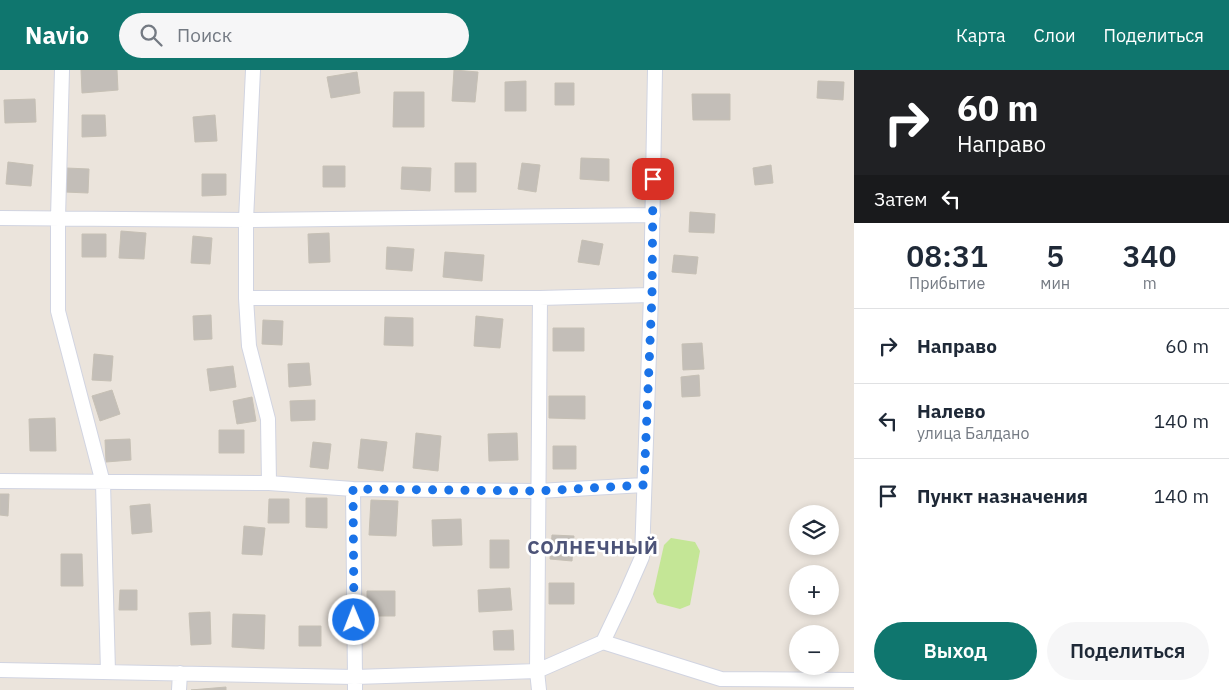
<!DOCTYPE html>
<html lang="ru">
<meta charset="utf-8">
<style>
:root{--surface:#fff;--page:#f6f6f7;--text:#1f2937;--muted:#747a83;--line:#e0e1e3;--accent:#0f766e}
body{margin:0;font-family:"IBM Plex Sans",sans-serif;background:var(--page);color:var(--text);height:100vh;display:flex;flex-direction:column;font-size:19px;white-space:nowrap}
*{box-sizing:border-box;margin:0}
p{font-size:16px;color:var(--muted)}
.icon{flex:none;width:28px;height:28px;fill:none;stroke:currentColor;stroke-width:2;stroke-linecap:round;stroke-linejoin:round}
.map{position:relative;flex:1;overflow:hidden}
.side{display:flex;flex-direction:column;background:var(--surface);width:375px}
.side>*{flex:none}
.hud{background:#202124;color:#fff;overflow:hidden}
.fabs{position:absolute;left:789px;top:435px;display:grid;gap:10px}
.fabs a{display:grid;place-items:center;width:50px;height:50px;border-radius:50%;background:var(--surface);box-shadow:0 2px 8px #0003;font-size:25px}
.pin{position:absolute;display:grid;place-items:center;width:42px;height:42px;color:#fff;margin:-21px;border-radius:10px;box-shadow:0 2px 8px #0006}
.me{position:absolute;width:55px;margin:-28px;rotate:359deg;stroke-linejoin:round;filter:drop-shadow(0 0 4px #0008)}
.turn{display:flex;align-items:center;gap:18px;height:105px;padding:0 20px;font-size:22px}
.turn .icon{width:65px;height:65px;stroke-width:2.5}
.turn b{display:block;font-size:35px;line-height:42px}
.then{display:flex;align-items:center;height:48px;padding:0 20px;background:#0003;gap:10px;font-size:19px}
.eta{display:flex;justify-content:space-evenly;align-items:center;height:85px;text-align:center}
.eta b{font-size:30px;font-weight:600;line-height:35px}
.button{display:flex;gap:10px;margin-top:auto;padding:10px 20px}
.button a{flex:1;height:58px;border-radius:30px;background:var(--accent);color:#fff;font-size:20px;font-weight:600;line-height:58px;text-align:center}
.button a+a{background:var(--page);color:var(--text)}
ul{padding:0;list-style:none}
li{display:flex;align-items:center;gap:15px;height:75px;padding:0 20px;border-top:1px solid var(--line)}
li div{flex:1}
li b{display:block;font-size:19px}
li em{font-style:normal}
header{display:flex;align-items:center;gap:30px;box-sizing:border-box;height:70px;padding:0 25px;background:var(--accent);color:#fff}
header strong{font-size:24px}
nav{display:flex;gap:28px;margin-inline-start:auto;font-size:18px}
.search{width:350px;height:45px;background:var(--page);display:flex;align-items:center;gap:12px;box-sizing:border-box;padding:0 18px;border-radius:28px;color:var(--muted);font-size:19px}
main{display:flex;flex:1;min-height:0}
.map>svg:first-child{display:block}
.pitch{fill:#c4e696}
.building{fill:#c3beb8;stroke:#c6c0b5}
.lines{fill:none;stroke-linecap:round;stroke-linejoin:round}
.street-casing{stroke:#d1d4e1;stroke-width:16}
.street{stroke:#fff;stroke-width:14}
.route{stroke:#1a73e8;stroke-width:9;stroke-dasharray:0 16.2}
.labels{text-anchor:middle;stroke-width:5;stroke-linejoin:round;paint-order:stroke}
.district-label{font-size:19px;font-weight:bold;letter-spacing:1px;fill:#4c5378;stroke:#fff}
</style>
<header>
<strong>Navio</strong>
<div class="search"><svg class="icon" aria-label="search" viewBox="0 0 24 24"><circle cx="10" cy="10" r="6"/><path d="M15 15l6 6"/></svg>Поиск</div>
<nav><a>Карта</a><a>Слои</a><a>Поделиться</a></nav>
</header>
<main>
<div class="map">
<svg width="854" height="620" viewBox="0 0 854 620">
<rect width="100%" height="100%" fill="#ebe4dc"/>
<path class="pitch" d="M671,468L695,472L700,481L690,535L680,539L657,533L653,524L664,475Z"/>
<path class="building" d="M81,0H117L118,20L82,23Z
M454,0L478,2L475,32L452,31Z
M357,2L360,23L331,28L327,7Z
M526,11V41H505V12Z
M818,11L844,12L843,30L817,28Z
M555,13H574V35H555Z
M394,22H424V57H393Z
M692,24H730V50H693Z
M35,29L36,52L5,53L4,30Z
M82,45H105L106,66L82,67Z
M215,45L217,71L195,72L193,47Z
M581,88L609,89V111L580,109Z
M8,92L33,95L31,116L6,114Z
M455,93H476V122H455Z
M522,93L540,95L536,122L518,119Z
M771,95L773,113L755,115L753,98Z
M323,96H345V117H323Z
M402,97L431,98L430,121L401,119Z
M66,98L89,99L88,123L65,122Z
M202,104H226V125L202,126Z
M690,142L715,144L714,163L689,162Z
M121,161L146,163L144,189L119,188Z
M329,163L330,192L309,193L308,164Z
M82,164H106V187H82Z
M193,166L212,168L210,194L191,193Z
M582,170L603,174L599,195L578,192Z
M387,177L414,179L412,201L386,199Z
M445,182L484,185L482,211L443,207Z
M674,185L698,187L696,204L672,202Z
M211,245L212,269L194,270L193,246Z
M476,246L503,249L500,278L474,276Z
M385,247L413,248V276L384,275Z
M263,250L283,251L282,275L262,274Z
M553,258H584V281H553Z
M702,273L704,299L683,300L682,274Z
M94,284L113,286L111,311L92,310Z
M309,293L311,315L289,317L288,294Z
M233,296L236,317L210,321L207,299Z
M699,305L700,326L682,327L681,307Z
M112,320L120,344L100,351L92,326Z
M549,326H585V349L549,348Z
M252,327L256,351L237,354L233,331Z
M315,330V350L291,351L290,331Z
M55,348L56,381H30L29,349Z
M219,360H244V383H219Z
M416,363L441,366L438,401L413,398Z
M517,363L518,390L489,391L488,364Z
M130,369L131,390L106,392L105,370Z
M361,369L387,372L383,401L358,398Z
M313,372L331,374L328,399L310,397Z
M553,376H576V399H553Z
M0,424H9L8,446L0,445Z
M306,428H327V458L306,457Z
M269,429H289V453H268Z
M371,430L398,431L396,466L369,465Z
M150,434L152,462L132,464L130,436Z
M461,449L462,475L433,476L432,450Z
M244,456L265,458L262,485L242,484Z
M552,465L574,466L572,491L550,489Z
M490,470H509V498H490Z
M61,484H82L83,516H61Z
M549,513H574V534H549Z
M510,518L512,540L479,542L478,520Z
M120,520H137V540H119Z
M367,521H395V546H367Z
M210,542L211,574L191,575L189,543Z
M233,544L265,545L264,579L232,577Z
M299,556H321V576H299Z
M513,560L514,580H494L493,561Z
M226,617V620H191Z"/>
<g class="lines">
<defs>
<path id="street" d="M62,0L58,148V241L103,413L108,602
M253,0L246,150V228L249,276L268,349L269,413
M0,148L246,150L653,145
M246,228H540L651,225
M0,411L269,413L353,419L538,421L644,415
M603,572L624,528L642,487L651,225L655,0
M603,572L721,609L854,610
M0,600L355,607L353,419
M179,620L180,603
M355,620V607L537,601L603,572
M539,620L537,601L540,228"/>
</defs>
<use href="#street" class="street-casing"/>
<use href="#street" class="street"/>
</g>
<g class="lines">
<path class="route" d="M354,550L353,419L538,421L644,415L652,225L653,109"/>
</g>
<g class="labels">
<g class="district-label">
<text x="593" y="484">СОЛНЕЧНЫЙ</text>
</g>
</g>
</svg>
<div class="fabs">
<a><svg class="icon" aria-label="layers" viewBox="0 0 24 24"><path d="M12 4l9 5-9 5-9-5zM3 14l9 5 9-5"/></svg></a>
<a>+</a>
<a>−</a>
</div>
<div class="pin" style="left:653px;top:109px;background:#d93025"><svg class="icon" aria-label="arrive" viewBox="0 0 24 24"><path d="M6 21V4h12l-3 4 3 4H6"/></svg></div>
<svg class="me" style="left:354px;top:550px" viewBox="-20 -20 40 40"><circle r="17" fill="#1a73e8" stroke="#fff" stroke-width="3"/><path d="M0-11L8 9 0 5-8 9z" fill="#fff"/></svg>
</div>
<section class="side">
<div class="hud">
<div class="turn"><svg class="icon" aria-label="right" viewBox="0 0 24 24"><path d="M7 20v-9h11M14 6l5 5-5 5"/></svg><div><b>60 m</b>Направо</div></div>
<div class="then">Затем<svg class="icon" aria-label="left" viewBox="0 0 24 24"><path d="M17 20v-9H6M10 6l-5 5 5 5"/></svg></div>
</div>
<div class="eta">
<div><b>08:31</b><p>Прибытие</p></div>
<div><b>5</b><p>мин</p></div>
<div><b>340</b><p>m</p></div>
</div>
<ul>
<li><svg class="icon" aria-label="right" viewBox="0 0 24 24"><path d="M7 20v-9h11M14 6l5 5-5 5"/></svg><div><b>Направо</b></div><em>60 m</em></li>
<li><svg class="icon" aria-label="left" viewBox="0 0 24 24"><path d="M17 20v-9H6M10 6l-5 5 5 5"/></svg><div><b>Налево</b><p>улица Балдано</p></div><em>140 m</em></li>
<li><svg class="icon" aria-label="arrive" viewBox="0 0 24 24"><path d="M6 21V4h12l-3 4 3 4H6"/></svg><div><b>Пункт назначения</b></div><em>140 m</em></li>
</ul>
<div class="button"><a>Выход</a><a>Поделиться</a></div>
</section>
</main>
